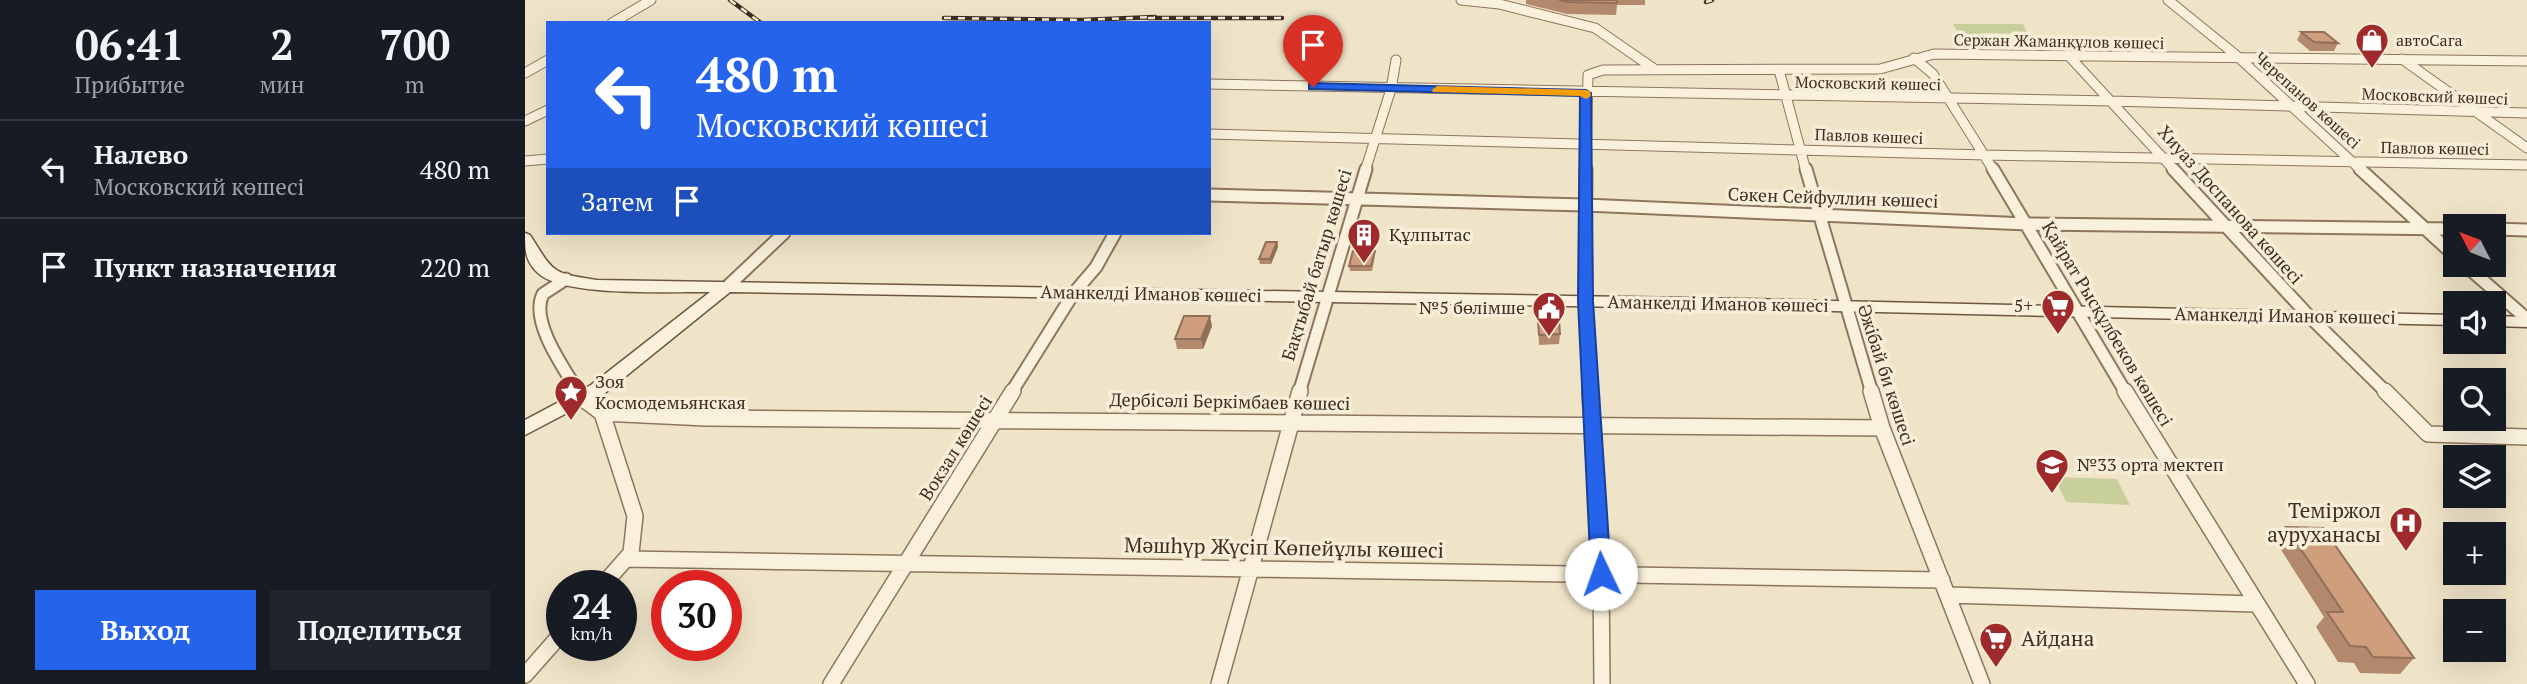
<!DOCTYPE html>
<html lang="ru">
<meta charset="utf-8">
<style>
:root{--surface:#171b24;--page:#20242c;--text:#f1f3f6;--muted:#9ea1a6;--line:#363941;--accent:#2563eb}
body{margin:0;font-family:"PT Serif",serif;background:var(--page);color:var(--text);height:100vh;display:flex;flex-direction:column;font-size:26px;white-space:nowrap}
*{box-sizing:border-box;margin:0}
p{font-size:23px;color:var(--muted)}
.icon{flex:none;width:38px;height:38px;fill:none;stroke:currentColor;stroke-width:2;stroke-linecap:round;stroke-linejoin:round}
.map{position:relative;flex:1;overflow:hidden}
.sheet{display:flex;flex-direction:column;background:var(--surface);width:525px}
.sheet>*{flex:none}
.hud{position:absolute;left:21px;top:21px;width:665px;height:214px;border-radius:0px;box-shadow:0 7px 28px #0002;background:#2563eb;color:#fff;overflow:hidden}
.needle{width:46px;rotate:312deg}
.controls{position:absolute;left:1918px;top:214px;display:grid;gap:14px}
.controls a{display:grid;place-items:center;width:63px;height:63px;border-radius:0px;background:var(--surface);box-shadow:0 7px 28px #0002;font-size:35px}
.speed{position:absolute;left:21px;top:570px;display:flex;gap:14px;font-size:35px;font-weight:700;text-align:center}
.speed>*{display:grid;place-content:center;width:91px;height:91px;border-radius:50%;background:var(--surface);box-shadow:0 7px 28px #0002;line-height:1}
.speed small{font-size:18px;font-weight:400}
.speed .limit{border:10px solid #d22;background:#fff;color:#111}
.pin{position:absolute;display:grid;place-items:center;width:60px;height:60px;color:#fff;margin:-72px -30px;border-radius:50% 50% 50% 0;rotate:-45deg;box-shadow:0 0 7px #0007}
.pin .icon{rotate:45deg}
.me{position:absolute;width:77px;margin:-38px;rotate:357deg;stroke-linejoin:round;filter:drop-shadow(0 0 5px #0008)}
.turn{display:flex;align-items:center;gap:24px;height:147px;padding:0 35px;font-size:32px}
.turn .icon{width:91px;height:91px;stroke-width:2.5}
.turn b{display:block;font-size:49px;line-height:60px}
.then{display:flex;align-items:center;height:66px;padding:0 35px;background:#0003;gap:14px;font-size:26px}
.eta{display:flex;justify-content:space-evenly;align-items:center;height:119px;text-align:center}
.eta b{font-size:42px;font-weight:800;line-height:49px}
.button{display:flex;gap:14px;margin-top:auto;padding:14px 35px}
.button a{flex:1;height:80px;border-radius:0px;background:var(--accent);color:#fff;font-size:28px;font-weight:800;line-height:80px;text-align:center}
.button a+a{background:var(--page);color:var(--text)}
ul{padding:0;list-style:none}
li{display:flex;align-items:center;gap:21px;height:98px;padding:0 35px;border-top:2px solid var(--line)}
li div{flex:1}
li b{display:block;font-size:26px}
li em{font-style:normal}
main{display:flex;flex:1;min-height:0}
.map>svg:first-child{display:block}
.green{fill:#c9cf9b}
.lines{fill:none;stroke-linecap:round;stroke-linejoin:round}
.street-far2-casing{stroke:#8d765c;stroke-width:11}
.street-far1-casing{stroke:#8d765c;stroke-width:15}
.street-casing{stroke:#8d765c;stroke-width:18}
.secondary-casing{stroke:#6f573f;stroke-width:3}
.street-far2{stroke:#faf1dc;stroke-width:9}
.street-far1{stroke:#faf1dc;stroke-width:11}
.street{stroke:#faf1dc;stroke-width:15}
.secondary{fill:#faf1dc;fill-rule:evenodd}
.rail-casing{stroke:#3d2e20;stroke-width:4.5}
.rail{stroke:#f7eed8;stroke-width:2.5;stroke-dasharray:7;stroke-linecap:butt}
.wall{fill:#b2896c}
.shaded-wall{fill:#916f58}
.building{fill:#cf9f7d;stroke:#916f58;stroke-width:2}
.route{fill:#2563eb;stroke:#184099;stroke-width:2}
.slow{fill:#f59e0b}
.labels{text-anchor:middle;stroke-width:7;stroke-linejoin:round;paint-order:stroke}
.far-poi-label{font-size:16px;fill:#3d2e20;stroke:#f7eed8;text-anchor:start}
.far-street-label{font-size:16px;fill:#3d2e20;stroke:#f7eed8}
.street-label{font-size:18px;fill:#3d2e20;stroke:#f7eed8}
.poi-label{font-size:18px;fill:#3d2e20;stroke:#f7eed8;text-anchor:start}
.near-poi-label{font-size:21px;fill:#3d2e20;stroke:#f7eed8;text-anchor:end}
.near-street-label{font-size:21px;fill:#3d2e20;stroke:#f7eed8}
</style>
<main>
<section class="sheet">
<div class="eta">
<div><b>06:41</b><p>Прибытие</p></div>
<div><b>2</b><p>мин</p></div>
<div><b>700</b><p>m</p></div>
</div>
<ul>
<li><svg class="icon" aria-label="left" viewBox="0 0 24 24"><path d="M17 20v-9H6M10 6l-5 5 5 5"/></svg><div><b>Налево</b><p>Московский көшесі</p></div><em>480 m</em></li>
<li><svg class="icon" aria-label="arrive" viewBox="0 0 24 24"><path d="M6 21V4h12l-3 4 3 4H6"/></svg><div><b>Пункт назначения</b></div><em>220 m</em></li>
</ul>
<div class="button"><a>Выход</a><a>Поделиться</a></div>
</section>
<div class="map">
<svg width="2002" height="684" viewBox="0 0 2002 684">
<rect width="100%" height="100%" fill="#f0e4c8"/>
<path class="green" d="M1428,24H1498L1503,34L1455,33L1458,41L1450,48H1443Z
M1529,477L1592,479L1605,505L1541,502Z"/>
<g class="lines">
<defs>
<path id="street-far2" d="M936,0L974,4L1070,28L1128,68
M1643,0L1712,56L1837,171
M87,23L126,0
M1543,55L1650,171
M1389,58L1408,74L1469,171
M1877,59L2002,148
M1254,70L1281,171
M0,73L23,60
M684,84L1587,101L2002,113
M0,121L23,110
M684,134L1461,155L2002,165
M0,161L23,159
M840,171L866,89L871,60
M1061,171L1063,75L1078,70L1355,69L1409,54L2002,61"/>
<path id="street-far1" d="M1061,169L1060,301L1065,393
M1281,169L1347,393
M1468,169L1601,393
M1648,169L1783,315L1862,393
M1835,169L1930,256
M684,195L1060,205L1502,224L1930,229
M1969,229L2002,230
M1939,264L2002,319
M41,279L18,294C4,321 40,370 54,393
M203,286L259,233
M486,393L548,294L571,267L590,233
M774,393L841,169"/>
<path id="street" d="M53,391L58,399L77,413L181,418L1357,428
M1065,391L1076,574L1077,684
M1346,391L1357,428L1457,684
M1600,391L1782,684
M1860,391L1903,434L2002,437
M77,413L110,516L106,553L77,586
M101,559L1417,580
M1423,595L1730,604
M0,675L37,633
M306,684L488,391
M694,684L775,391"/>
<path id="secondary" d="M0,233L5,235C29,273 26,273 72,280L1223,299L1930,315V325L1223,309L205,292L80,393L0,435V420L66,385L185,292C148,291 39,298 13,273C0,261 0,250 0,233Z
M1969,316L2002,317V327L1969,326Z"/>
</defs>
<use href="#street-far2" class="street-far2-casing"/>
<use href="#street-far1" class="street-far1-casing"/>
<use href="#street" class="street-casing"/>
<use href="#secondary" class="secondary-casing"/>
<use href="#street-far2" class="street-far2"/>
<use href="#street-far1" class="street-far1"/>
<use href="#street" class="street"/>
<use href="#secondary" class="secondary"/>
<defs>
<path id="rail" d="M205,0L236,23
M1181,2L1187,0
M419,18L556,20L630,17
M623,18H757"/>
</defs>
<use href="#rail" class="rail-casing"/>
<use href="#rail" class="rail"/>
</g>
<path class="wall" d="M1001,0H1120V5H1092L1091,15L1042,14L1001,4Z
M1776,32L1813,43L1809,51H1785L1772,40Z
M752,242L753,247L746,264H735L734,259Z
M850,256L847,271H825L824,266Z
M1013,321L1035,334L1034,344L1014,345Z
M687,326L678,349H652L650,339Z
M1761,527L1889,658L1875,674L1835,673L1829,663L1813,662L1791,627L1799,617L1751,542Z"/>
<path class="shaded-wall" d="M752,242L753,247L746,264L745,259Z
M685,316L687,326L678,349L676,339Z"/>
<path class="building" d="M1034,0H1092V3L1042,2Z
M1776,32H1799L1813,43L1789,42Z
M741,242H752L745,259H734Z
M828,251H850L846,266H824Z
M659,316H685L676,339H650Z
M1034,320L1035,334L1014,335L1013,321Z
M1761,527L1798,528L1889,658L1848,657L1841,647L1825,646L1802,612H1818Z"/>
<path class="route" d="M788,83L1061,90L1066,93L1068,301L1086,574L1083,580L1076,582L1069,580L1066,574L1053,301L1055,96L784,89V84Z"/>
<path class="slow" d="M912,86L1061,90L1065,91L1066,96L1061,99L1055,96L908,92L907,90Z"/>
<defs>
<symbol id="shop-pin" viewBox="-11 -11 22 30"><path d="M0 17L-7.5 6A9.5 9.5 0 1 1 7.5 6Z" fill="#9e2a2b" stroke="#f7eed8"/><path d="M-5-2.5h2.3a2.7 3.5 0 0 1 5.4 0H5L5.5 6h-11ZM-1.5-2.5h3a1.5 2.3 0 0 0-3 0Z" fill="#fff"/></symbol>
<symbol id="building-pin" viewBox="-11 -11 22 30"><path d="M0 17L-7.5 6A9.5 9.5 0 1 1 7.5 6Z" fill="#9e2a2b" stroke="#f7eed8"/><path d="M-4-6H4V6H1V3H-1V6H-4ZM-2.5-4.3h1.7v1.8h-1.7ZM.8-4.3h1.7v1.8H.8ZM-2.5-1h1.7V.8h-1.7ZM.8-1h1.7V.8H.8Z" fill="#fff"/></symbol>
<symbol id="supermarket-pin" viewBox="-11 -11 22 30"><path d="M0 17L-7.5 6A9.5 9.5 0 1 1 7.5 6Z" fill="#9e2a2b" stroke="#f7eed8"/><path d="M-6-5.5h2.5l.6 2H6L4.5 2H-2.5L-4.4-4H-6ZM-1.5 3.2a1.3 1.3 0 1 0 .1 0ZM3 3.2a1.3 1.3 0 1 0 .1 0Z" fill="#fff"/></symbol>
<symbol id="civic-pin" viewBox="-11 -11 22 30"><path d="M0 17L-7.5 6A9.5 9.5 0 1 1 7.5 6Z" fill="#9e2a2b" stroke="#f7eed8"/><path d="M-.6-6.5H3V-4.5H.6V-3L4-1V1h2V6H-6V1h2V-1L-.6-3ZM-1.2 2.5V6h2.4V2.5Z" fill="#fff"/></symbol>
<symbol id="sight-pin" viewBox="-11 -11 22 30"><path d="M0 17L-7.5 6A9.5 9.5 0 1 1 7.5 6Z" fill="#9e2a2b" stroke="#f7eed8"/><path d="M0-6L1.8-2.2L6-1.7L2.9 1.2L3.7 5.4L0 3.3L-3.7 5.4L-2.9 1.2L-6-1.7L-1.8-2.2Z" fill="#fff"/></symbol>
<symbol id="school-pin" viewBox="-11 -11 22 30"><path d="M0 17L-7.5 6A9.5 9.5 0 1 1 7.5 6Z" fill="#9e2a2b" stroke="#f7eed8"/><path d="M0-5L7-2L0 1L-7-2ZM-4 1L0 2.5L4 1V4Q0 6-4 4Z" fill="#fff"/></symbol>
<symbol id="hospital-pin" viewBox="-11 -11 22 30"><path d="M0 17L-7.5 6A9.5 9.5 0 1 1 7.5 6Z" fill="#9e2a2b" stroke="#f7eed8"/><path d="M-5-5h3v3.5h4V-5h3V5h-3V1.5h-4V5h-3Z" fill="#fff"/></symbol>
</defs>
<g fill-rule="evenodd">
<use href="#shop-pin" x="1828" y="21" width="38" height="52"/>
<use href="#building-pin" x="820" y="216" width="38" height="52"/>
<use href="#supermarket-pin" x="1514" y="287" width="38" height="52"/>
<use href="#civic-pin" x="1005" y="289" width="38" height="52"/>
<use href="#sight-pin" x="27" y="373" width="38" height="52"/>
<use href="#school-pin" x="1508" y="446" width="38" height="52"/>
<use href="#hospital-pin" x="1862" y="504" width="38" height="52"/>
<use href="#supermarket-pin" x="1452" y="620" width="38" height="52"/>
</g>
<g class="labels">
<g class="far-poi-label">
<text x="1871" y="46">автоСага</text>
</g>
<g class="far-street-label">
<text transform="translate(1534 41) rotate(1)" y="6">Сержан Жаманқұлов көшесі</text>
<text transform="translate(1343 83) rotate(1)" y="6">Московский көшесі</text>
<text transform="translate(1910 96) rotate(2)" y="6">Московский көшесі</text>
<text transform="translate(1783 100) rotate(42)" y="6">Черепанов көшесі</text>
<text transform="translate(1344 136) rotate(2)" y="6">Павлов көшесі</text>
<text transform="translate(1910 148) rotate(1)" y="6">Павлов көшесі</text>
</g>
<g class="street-label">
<text transform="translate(1308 198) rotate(2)" y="6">Сәкен Сейфуллин көшесі</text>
<text transform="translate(1705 205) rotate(48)" y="6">Хиуаз Доспанова көшесі</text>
<text transform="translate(792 265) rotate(-73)" y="6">Бақтыбай батыр көшесі</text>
<text transform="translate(626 294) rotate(1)" y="6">Аманкелді Иманов көшесі</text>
<text transform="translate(1193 304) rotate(1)" y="6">Аманкелді Иманов көшесі</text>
<text transform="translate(1760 316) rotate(1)" y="6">Аманкелді Иманов көшесі</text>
<text transform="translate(1582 324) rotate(59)" y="6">Қайрат Рысқұлбеков көшесі</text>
<text transform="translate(1361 375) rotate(72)" y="6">Әжібай би көшесі</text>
<text transform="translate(705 402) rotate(1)" y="6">Дербісәлі Беркімбаев көшесі</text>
<text transform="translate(431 448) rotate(-58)" y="6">Вокзал көшесі</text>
</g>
<g class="poi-label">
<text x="864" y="241">Құлпытас</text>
<text x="1508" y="312" text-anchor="end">5+</text>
<text x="1000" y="314" text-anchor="end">№5 бөлімше</text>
<text x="70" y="388">Зоя<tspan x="70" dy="21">Космодемьянская</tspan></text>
<text x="1552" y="471">№33 орта мектеп</text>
</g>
<g class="near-poi-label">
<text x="1856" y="518">Теміржол<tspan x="1856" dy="24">ауруханасы</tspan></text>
<text x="1496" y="646" text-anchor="start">Айдана</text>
</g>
<g class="near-street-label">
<text transform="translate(759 548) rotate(1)" y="7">Мәшһүр Жүсіп Көпейұлы көшесі</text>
</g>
</g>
</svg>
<div class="controls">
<a><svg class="needle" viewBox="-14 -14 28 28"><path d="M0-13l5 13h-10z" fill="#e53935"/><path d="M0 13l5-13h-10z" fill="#9ea1a6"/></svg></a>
<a><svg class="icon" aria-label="sound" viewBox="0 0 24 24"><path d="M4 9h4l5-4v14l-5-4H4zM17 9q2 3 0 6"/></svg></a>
<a><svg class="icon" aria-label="search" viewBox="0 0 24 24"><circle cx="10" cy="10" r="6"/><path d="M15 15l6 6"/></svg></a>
<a><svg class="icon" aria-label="layers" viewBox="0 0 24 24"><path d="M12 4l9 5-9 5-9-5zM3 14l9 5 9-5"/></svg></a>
<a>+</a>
<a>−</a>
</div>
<div class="speed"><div>24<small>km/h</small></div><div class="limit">30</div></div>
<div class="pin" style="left:788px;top:87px;background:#d93025"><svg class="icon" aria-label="arrive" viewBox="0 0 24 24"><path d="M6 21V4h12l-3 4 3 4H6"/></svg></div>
<svg class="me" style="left:1076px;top:574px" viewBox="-20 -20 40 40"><circle r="19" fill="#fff"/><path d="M0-13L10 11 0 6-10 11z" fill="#2563eb"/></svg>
<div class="hud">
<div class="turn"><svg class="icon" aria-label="left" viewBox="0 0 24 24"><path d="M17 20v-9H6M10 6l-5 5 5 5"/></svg><div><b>480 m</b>Московский көшесі</div></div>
<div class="then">Затем<svg class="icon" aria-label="arrive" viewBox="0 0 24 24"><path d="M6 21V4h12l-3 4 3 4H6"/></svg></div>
</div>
</div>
</main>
